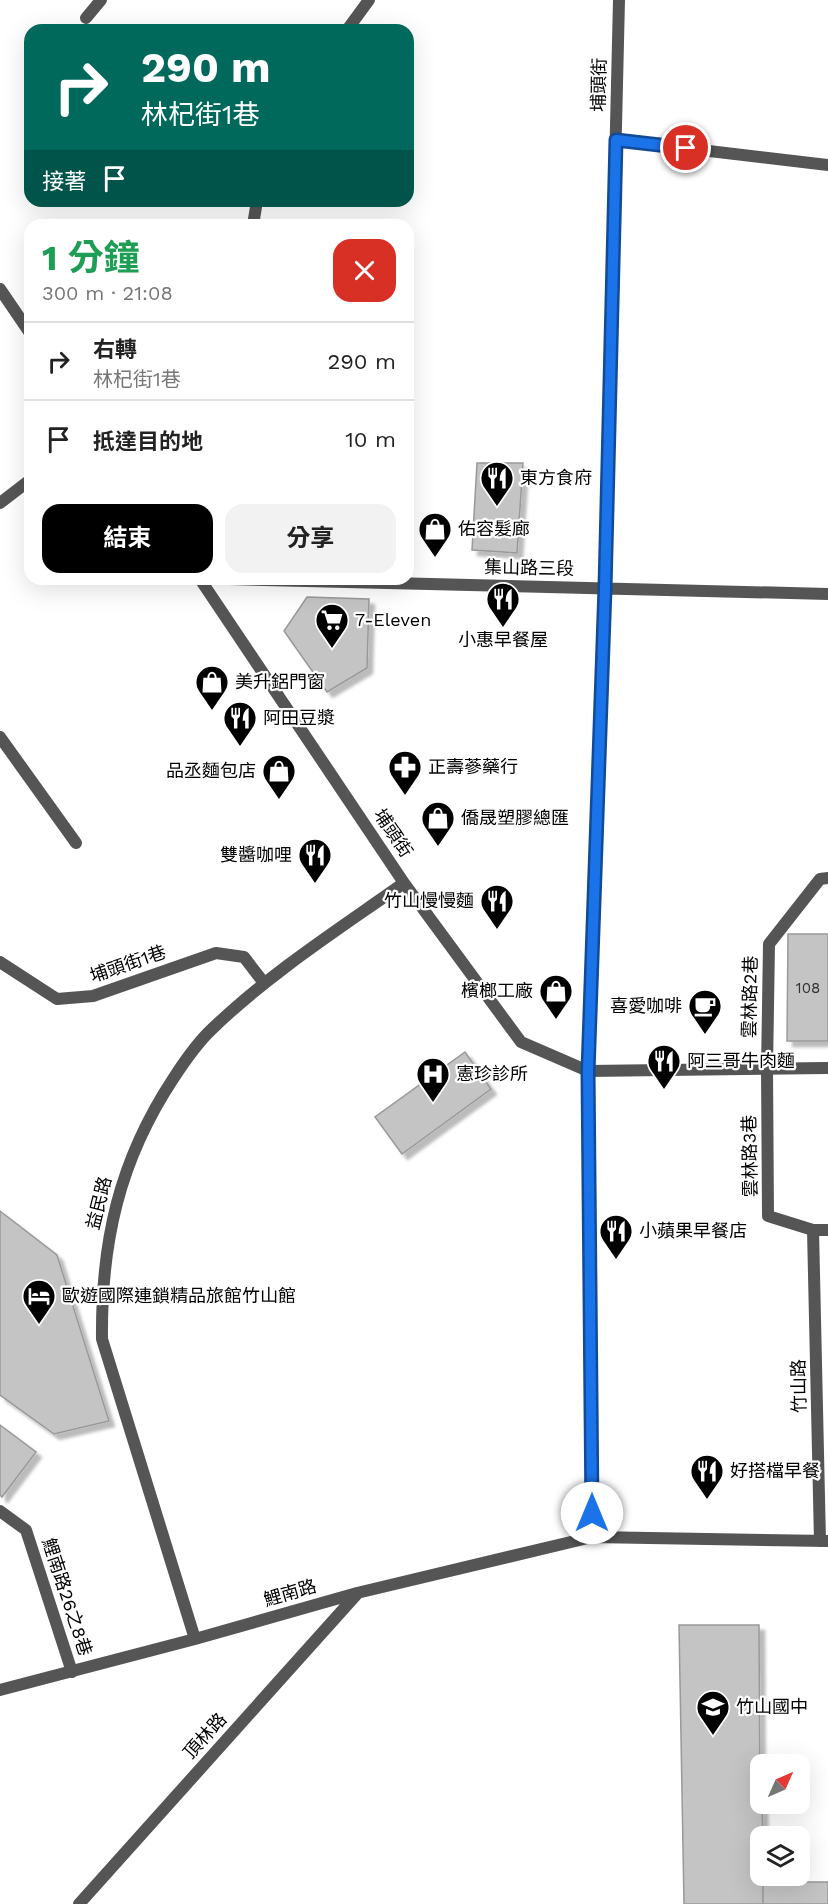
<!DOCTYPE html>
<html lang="zh-TW">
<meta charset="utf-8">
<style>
:root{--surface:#fff;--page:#f2f2f2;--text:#222;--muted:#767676;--line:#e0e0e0;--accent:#000}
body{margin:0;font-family:"Work Sans","Noto Sans TC",sans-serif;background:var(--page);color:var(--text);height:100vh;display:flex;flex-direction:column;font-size:22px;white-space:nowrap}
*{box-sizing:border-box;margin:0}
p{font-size:20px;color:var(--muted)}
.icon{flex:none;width:33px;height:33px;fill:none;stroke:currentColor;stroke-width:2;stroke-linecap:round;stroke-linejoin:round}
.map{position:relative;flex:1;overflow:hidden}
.side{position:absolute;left:24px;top:219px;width:390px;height:366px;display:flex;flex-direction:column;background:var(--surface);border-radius:18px;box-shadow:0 6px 24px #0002}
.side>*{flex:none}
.banner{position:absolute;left:24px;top:24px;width:390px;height:183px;border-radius:18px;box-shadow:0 6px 24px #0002;background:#00695c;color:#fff;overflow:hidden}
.needle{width:39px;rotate:45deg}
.buttons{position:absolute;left:750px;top:1754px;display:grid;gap:12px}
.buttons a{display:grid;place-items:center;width:60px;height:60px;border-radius:12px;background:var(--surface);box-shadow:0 6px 24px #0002;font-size:30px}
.pin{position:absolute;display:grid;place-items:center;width:51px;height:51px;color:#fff;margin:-26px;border:3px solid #fff;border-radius:50%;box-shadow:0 2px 6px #0007}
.me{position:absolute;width:66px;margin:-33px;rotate:0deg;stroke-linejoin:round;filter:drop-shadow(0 0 4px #0008)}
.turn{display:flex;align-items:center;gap:21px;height:126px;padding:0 18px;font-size:27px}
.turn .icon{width:78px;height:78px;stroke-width:2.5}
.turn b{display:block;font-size:42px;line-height:51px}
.then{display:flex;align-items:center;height:57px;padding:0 18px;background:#0003;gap:12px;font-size:22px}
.round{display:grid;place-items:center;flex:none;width:63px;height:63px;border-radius:18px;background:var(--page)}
.head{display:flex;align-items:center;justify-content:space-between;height:102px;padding:0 18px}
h1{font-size:36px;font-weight:700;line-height:45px;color:#1e9e55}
.action{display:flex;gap:12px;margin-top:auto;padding:12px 18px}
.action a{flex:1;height:69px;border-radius:18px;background:var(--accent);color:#fff;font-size:24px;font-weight:700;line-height:69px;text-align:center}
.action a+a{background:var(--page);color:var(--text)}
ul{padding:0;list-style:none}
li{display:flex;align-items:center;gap:18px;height:78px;padding:0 18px;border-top:2px solid var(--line)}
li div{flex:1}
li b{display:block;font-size:22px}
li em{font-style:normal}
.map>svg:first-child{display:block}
.building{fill:#c4c4c4;stroke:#999;stroke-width:1.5;filter:url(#shadow)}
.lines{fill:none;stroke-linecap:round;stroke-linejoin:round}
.lane{stroke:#555;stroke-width:12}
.street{stroke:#555;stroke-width:12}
.route-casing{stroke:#114b97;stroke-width:15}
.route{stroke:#1a73e8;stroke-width:10}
.labels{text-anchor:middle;stroke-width:4.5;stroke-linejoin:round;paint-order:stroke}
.number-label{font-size:15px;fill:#313131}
.street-label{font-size:18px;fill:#000;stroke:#fff}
.poi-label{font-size:18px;fill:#000;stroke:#fff;text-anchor:start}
</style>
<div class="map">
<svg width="828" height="1904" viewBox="0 0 828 1904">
<defs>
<filter id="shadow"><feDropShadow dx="5.5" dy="5.5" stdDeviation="1.5" flood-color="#0004"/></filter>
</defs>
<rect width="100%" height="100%" fill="#fff"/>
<path class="building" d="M477,463H523L517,553L472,550Z
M307,597L369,599L367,668L327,692L284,631Z
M788,934H828V1041H787Z
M465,1052L491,1089L402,1154L375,1117Z
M0,1211L57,1255L109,1421L54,1434L0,1395Z
M0,1425L36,1452L2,1497L0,1495Z
M679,1625H759L760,1803H762L763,1836H760V1875H763V1904H684Z
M763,1882H828V1904H763Z"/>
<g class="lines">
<path class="lane" d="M86,18L101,0
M347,30L369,0
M616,140L828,165
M253,225L257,201
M0,503L30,480
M0,737L76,843
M828,878L820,879L769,944L767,1069L768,1216L813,1230H828
M0,962L57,999L93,996L216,953L244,957L264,983
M813,1230L820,1541
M0,1511L26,1530L72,1672"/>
<path class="street" d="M619,0L605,588L588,1071L828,1068
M0,289L30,333
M200,579L404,883L521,1042L588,1071L592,1537
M229,579L828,594
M195,1639L102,1339C101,1242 119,1161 173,1079C184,1062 197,1043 212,1029C270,973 339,929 404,883
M0,1690L195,1639L357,1593L592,1537L828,1541
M79,1904L357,1594"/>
</g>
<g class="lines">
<defs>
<path id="route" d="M592,1513L588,1071L605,588L616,140L686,148"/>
</defs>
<use href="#route" class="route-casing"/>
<use href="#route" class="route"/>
</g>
<defs>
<symbol id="restaurant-pin" viewBox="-11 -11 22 30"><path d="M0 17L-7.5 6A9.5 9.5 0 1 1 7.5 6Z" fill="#000" stroke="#fff"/><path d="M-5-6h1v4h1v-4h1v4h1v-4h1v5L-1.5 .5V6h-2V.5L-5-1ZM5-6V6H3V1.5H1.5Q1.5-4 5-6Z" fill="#fff"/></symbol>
<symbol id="shop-pin" viewBox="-11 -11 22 30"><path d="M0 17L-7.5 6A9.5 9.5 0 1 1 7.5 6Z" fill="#000" stroke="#fff"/><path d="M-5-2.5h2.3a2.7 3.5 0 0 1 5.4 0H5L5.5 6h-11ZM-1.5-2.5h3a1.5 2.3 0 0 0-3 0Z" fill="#fff"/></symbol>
<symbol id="supermarket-pin" viewBox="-11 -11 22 30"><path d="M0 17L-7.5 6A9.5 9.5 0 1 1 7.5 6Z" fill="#000" stroke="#fff"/><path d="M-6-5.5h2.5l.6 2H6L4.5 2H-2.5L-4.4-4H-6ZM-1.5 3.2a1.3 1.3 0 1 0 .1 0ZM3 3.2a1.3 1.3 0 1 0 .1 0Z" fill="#fff"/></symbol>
<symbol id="pharmacy-pin" viewBox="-11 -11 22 30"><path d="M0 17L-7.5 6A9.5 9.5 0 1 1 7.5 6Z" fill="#000" stroke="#fff"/><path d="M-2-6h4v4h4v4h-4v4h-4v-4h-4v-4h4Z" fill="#fff"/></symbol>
<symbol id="cafe-pin" viewBox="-11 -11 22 30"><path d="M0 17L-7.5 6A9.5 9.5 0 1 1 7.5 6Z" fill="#000" stroke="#fff"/><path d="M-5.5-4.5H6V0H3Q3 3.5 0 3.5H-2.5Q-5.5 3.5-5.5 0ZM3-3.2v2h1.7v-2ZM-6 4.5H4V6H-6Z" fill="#fff"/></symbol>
<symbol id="hospital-pin" viewBox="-11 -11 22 30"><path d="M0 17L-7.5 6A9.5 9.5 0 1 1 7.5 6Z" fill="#000" stroke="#fff"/><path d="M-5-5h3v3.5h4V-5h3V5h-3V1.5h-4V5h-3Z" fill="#fff"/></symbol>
<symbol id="hotel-pin" viewBox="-11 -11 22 30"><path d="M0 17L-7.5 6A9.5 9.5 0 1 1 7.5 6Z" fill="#000" stroke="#fff"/><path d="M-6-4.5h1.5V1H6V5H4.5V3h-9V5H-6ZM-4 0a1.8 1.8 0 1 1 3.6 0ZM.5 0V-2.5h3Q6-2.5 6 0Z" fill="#fff"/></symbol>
<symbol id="school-pin" viewBox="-11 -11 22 30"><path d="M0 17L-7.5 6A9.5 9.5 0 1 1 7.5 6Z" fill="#000" stroke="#fff"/><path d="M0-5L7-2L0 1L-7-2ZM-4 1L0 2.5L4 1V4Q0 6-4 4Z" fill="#fff"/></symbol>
</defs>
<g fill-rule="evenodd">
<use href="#restaurant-pin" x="478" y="459" width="38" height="52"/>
<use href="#shop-pin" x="416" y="510" width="38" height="52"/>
<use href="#restaurant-pin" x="484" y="580" width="38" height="52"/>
<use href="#supermarket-pin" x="313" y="601" width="38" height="52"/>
<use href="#shop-pin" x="193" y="663" width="38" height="52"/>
<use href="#restaurant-pin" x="221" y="699" width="38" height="52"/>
<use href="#pharmacy-pin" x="386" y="748" width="38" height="52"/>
<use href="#shop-pin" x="260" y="752" width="38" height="52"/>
<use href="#shop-pin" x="419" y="799" width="38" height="52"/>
<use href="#restaurant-pin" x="296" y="836" width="38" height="52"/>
<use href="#restaurant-pin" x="478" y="882" width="38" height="52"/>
<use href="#shop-pin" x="537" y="972" width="38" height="52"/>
<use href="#cafe-pin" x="686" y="987" width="38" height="52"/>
<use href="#restaurant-pin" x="645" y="1042" width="38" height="52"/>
<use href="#hospital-pin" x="414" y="1055" width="38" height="52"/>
<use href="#restaurant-pin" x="597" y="1212" width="38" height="52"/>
<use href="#hotel-pin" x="20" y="1277" width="38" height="52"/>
<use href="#restaurant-pin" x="688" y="1452" width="38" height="52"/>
<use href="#school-pin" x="694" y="1688" width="38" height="52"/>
</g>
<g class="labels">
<g class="number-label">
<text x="808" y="993">108</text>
</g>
<g class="street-label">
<text transform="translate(599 85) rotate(-89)" y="6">埔頭街</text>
<text transform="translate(529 568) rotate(1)" y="6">集山路三段</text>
<text transform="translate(393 833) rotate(56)" y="6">埔頭街</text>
<text transform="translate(128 964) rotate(-19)" y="6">埔頭街1巷</text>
<text transform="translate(750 997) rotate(-89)" y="6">雲林路2巷</text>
<text transform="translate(750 1156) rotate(-91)" y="6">雲林路3巷</text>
<text transform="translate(99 1203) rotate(-76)" y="6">益民路</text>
<text transform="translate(799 1386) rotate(-91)" y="6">竹山路</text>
<text transform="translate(290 1593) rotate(-16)" y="6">鯉南路</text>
<text transform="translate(67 1597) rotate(72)" y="6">鯉南路26之8巷</text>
<text transform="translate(205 1736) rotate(-48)" y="6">頂林路</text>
</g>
<g class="poi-label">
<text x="520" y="484">東方食府</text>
<text x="458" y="535">佑容髮廊</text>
<text x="355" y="626">7-Eleven</text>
<text x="503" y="646" text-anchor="middle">小惠早餐屋</text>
<text x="235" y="688">美升鋁門窗</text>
<text x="263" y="724">阿田豆漿</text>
<text x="428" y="773">正壽蔘藥行</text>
<text x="256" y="777" text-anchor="end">品丞麵包店</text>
<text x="461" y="824">僑晟塑膠總匯</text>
<text x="292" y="861" text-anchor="end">雙醬咖哩</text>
<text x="474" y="907" text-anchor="end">竹山慢慢麵</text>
<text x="533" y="997" text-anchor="end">檳榔工廠</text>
<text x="682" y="1012" text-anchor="end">喜愛咖啡</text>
<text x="687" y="1067">阿三哥牛肉麵</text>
<text x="456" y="1080">憲珍診所</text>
<text x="639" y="1237">小蘋果早餐店</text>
<text x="62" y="1302">歐遊國際連鎖精品旅館竹山館</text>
<text x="730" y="1477">好搭檔早餐</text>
<text x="736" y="1713">竹山國中</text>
</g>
</g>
</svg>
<div class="buttons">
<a><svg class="needle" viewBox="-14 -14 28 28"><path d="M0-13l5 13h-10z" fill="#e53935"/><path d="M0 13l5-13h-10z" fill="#767676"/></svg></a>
<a><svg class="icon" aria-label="layers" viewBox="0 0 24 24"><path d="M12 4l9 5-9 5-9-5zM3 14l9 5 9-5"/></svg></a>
</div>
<div class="pin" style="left:686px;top:148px;background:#d93025"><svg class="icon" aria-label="arrive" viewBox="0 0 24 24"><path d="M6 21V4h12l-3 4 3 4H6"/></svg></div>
<svg class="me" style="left:592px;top:1513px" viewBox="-20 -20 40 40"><circle r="19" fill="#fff"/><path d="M0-13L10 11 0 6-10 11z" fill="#1a73e8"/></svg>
<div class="banner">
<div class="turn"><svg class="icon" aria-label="right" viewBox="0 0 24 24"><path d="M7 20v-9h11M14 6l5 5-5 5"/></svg><div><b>290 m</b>林杞街1巷</div></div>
<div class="then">接著<svg class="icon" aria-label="arrive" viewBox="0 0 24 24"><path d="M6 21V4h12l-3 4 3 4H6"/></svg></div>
</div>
<section class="side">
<div class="head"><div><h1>1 分鐘</h1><p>300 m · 21:08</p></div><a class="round" style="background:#d93025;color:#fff"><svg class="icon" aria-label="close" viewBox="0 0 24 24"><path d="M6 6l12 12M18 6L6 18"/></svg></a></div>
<ul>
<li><svg class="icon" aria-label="right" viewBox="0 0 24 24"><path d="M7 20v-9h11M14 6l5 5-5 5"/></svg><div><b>右轉</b><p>林杞街1巷</p></div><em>290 m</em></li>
<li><svg class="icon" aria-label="arrive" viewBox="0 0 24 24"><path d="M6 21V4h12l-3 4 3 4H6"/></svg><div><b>抵達目的地</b></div><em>10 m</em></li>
</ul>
<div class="action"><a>結束</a><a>分享</a></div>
</section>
</div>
